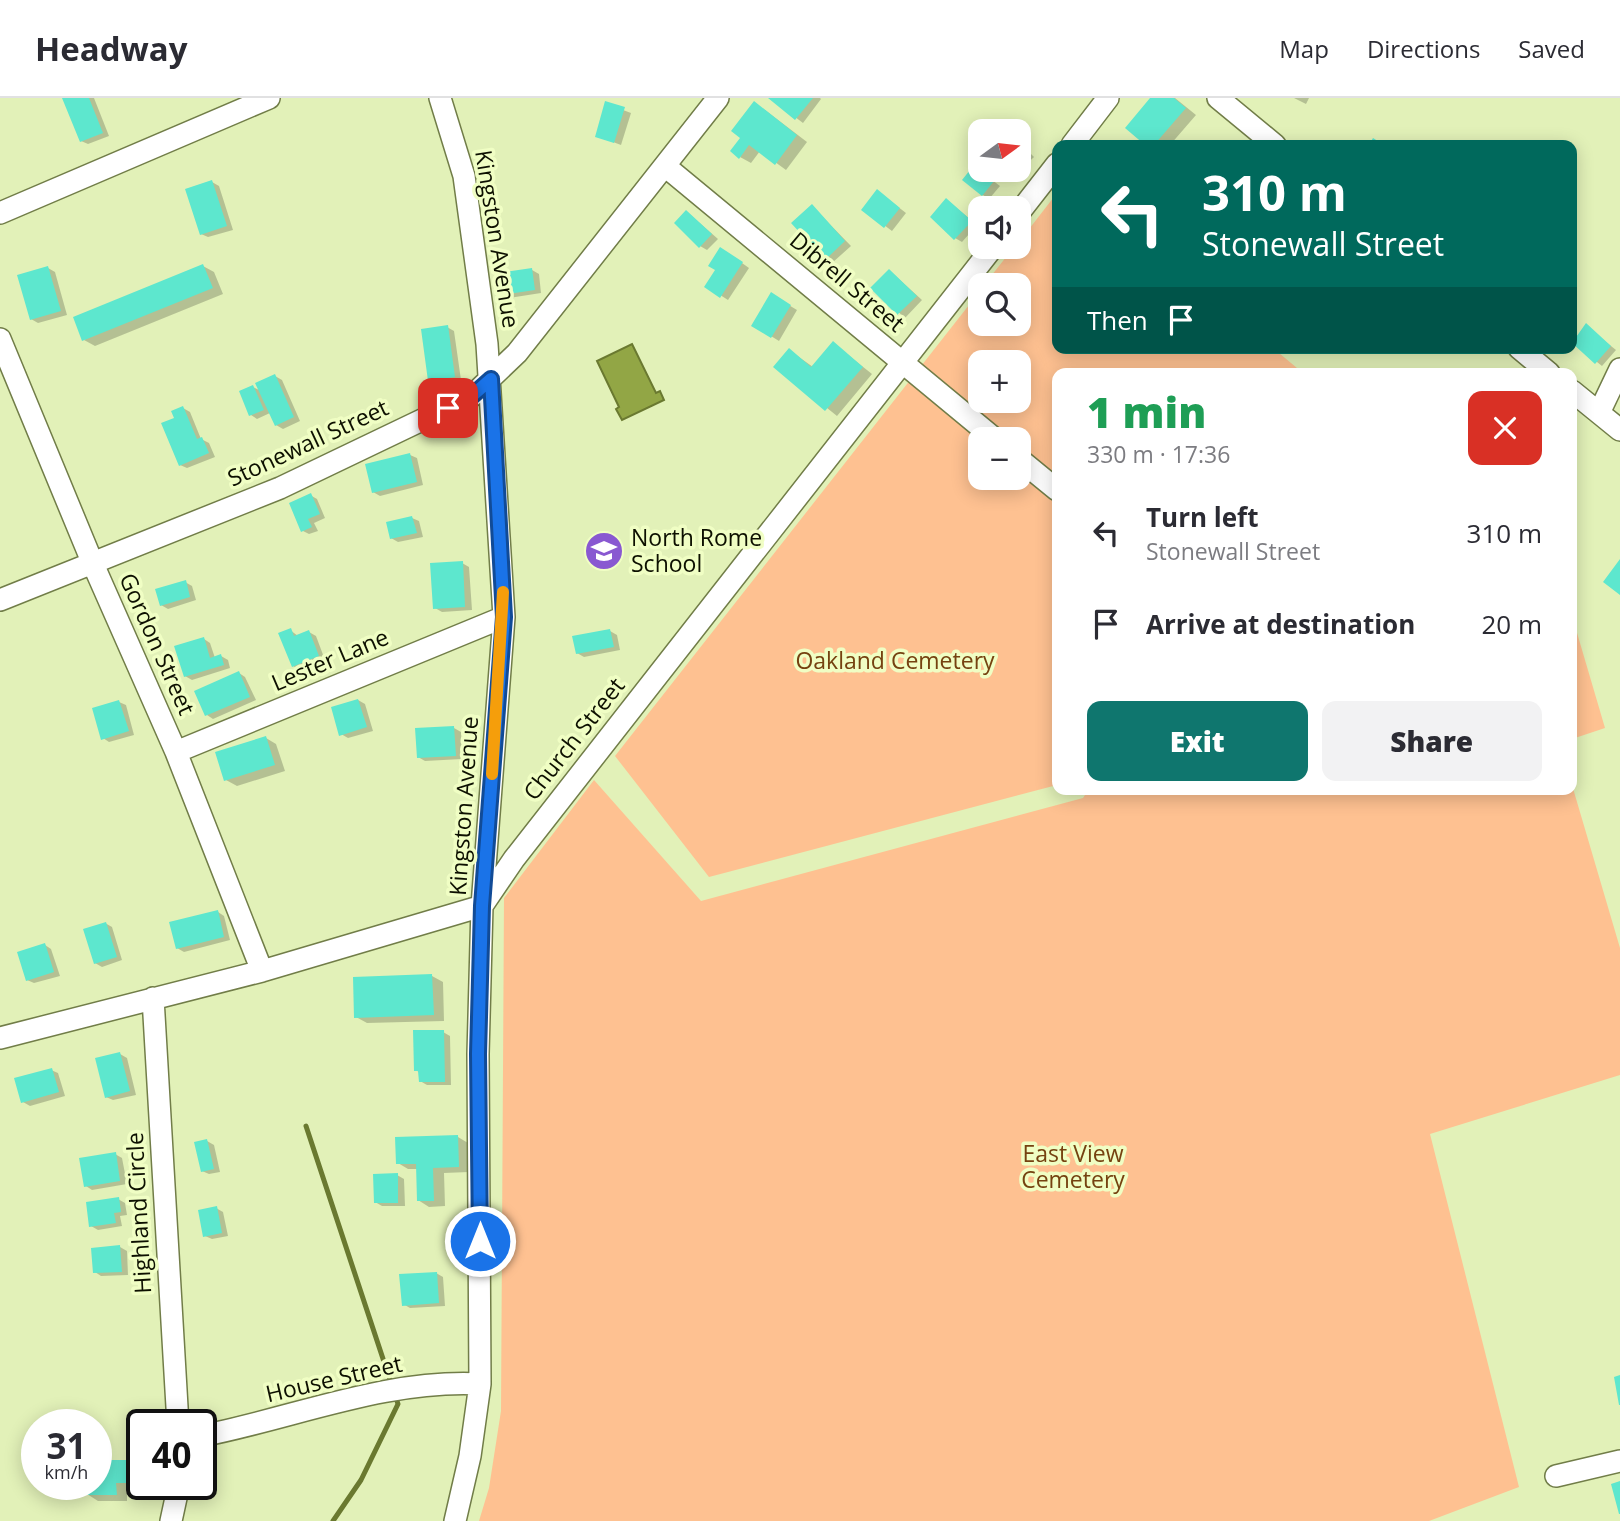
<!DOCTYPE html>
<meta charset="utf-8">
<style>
:root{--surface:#fff;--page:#f2f2f3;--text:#2b2b33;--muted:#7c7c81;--line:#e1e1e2;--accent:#0f766e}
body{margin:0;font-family:"Open Sans",sans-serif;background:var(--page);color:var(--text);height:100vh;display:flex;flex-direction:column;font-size:26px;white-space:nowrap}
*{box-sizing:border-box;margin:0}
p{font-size:23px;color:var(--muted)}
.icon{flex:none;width:38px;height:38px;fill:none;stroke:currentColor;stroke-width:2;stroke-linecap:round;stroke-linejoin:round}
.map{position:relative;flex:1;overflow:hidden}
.panel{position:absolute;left:1052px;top:270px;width:525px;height:427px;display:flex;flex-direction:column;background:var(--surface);border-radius:14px;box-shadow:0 4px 18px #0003}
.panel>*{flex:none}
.hud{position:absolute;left:1052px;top:42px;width:525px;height:214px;border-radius:14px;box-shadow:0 4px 18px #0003;background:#00695c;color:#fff;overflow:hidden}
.needle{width:46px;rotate:75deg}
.tools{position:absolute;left:968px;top:21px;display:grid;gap:14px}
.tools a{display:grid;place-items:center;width:63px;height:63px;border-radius:14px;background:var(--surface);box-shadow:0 4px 18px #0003;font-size:35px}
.speed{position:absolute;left:21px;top:1311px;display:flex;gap:14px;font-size:35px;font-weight:700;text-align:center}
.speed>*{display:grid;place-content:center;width:91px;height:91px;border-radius:50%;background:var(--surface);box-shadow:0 4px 18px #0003;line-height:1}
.speed small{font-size:18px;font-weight:400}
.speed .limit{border:4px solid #111;border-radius:10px;background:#fff;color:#111}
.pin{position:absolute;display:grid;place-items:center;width:60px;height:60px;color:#fff;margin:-30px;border-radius:14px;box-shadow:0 4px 10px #0006}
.me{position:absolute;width:77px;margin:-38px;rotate:0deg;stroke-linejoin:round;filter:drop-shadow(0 0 5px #0008)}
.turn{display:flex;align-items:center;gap:24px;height:147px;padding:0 35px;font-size:32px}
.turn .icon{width:91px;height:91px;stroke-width:2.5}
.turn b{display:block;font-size:49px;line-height:60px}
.then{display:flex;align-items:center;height:66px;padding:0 35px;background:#0003;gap:14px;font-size:26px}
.round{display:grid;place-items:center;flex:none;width:74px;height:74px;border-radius:14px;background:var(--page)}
.head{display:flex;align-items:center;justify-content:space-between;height:119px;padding:0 35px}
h1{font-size:42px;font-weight:800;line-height:52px;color:#1e9e55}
.action{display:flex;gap:14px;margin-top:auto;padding:14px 35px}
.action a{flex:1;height:80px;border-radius:14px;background:var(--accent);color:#fff;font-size:28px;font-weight:800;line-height:80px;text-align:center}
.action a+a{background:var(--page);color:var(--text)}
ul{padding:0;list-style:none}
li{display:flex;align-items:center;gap:21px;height:91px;padding:0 35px}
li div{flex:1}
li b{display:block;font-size:26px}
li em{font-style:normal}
header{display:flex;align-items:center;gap:42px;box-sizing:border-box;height:98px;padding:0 35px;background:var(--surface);border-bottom:2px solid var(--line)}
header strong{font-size:33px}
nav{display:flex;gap:38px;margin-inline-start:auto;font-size:24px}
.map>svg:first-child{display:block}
.green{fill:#fec191;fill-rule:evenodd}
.water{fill:#92a645;stroke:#6a7930;stroke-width:2}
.shadow{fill:#0003}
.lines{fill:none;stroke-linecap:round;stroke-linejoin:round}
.stream{stroke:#6a7930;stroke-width:5}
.building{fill:#5de7ce}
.minor-casing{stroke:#717d48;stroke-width:24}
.minor{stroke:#fff;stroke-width:21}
.route-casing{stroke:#114b97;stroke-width:18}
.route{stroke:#1a73e8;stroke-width:12}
.slow{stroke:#f59e0b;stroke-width:12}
.labels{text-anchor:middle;stroke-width:7;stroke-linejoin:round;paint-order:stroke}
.street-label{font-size:23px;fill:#0d1000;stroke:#f0fec4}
.poi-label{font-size:23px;fill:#0d1000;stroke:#f0fec4;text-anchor:start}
.park-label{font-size:23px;fill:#754210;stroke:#f0fec4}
</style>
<header>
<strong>Headway</strong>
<nav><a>Map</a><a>Directions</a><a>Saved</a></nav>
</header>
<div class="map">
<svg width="1620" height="1423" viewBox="0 0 1620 1423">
<rect width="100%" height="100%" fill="#e2f1b8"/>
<path class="green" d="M1057,95V250H1273L1303,275H1057V687L709,779L615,658L980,193V226H1018V187H984L1014,149H1018L1019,144ZM980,264H1018V303H980ZM980,341H1018V380H980Z
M1575,528L1605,630L1572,641V530Z
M594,682L701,803L1083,700L1089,691H1572V687L1620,850V977L1430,1036L1519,1389L1429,1423H479L489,1390L501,1313L504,800Z"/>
<path class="water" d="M632,246L656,295L660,293L664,302L622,322L616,311L619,309L597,263Z"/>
<path class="shadow" d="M64,0H94L109,38L88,46L81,43Z
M770,0H820L821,1L803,25Z
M1153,0H1175L1196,17L1170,47H1148L1127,29Z
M1294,0H1309L1306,6Z
M607,6L631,15L621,47L597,38Z
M765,12L807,44L786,72L760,53L751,65L740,59Z
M1018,43L1034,59L1017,75L1011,72H1018Z
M975,69L1000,88L989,101L983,97Z
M212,84L219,88L233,132L208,139L201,136Z
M884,98L906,115L892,133L864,112Z
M947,102L977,127L962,144L955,140Z
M812,108L851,148L832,165L826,161Z
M687,114L718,141L707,152L700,148Z
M728,155L749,170L728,202L706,188Z
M203,168L214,174L223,196L95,248L84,242Z
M48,170L55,174L67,217L38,225L31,221Z
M532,172L539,176L541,195L509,200L503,196Z
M890,173L922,202L905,220L872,190Z
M772,197L797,212L779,243L753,227Z
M1586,228L1616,252L1602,268L1572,244Z
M447,229L454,233L461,282L437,285L430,281Z
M833,245L872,276L837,318L776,269L789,252L813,269Z
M1413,270L1420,274V275H1408Z
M275,278L282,282L300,323L283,331L276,327L270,315L257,321L251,317L253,289L261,293Z
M183,310L190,314L201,341L209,345L215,359L187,370L180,367L176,321Z
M410,357L417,360L423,387L380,398L373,394Z
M310,397L317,401L325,420L314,425L318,433L309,436L303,433Z
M412,420L419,423L423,439L398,444L391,440Z
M462,465L469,469L472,512L442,514L435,510Z
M185,484L192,488L196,502L168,511L161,507Z
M290,532L298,538L309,534L316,538L325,562L300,572L293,568Z
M610,533L617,537L620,552L584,559L577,555Z
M204,541L210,545L215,560L221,558L228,562L230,570L192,582L185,578Z
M239,575L245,579L256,602L213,621L207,617Z
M358,602L365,606L373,633L348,640L341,636Z
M119,604L126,607L134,637L109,644L103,640Z
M454,630L461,634L462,661L425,663L418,659Z
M266,640L276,646L285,673L237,688L226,682Z
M218,814L224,818L230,842L184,854L177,850Z
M105,825L112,829L122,862L102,869L95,865Z
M45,847L51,851L60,878L34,885L27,882Z
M432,878L443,884L444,923L367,925L356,919Z
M443,934L450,938L451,987H427L420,983V975L416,972Z
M120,956L127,960L136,997L113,1002L106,999Z
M51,972L58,975L65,998L30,1008L23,1004Z
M458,1039L468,1045L469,1074L444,1075L445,1108L429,1109L418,1102V1071H408L398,1065Z
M207,1043L214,1047L220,1074L209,1076L202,1073Z
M115,1056L122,1060L127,1086L92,1092L86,1088Z
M397,1077L404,1081L405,1108H382L375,1104Z
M118,1101L125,1105L127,1117L120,1118L122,1128L98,1132L91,1128Z
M216,1110L223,1114L228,1138L212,1141L205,1138Z
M120,1149L127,1153L128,1177L101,1178L95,1174Z
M436,1175L443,1179L445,1208L410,1210L403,1206Z
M128,1363L138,1370V1390H127V1403H98L87,1396V1387L67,1386H96Z"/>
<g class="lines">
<path class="stream" d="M306,1028L392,1288
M333,1423L361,1382L398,1306L395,1297"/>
</g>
<path class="building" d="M62,0H89L103,35L80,44Z
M768,0H813L795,22Z
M1150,0H1174L1186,10L1154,47H1145L1125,30Z
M605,3L625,9L614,45L595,39Z
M754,3L797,37L775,67L749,47L739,61L730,53L740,40L731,33Z
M1373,40L1384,47H1369Z
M1018,44L1028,54L1018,64Z
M974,67L994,83L982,98L962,82Z
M212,82L227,128L200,137L185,91Z
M877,91L900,110L884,130L861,112Z
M946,100L972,123L954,142L930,119Z
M812,106L845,143L825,162L791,125Z
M686,112L712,136L699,150L674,125Z
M720,149L743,164L720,200L704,189L715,172L708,168Z
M203,166L213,190L82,243L73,219Z
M48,168L61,213L30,222L17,177Z
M532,170L535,192L501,197L497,175Z
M889,171L917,198L897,217L870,190Z
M771,194L791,207L771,240L751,228Z
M1586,225L1611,248L1595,266L1572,245Z
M448,227L455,279L428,283L421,231Z
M833,243L863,269L825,313L773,269L789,250L811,269Z
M275,276L294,319L275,328L255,285Z
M253,287L264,312L249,318L239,293Z
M183,308L197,341L202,339L209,355L179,368L161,325L174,320L171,313Z
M410,355L417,384L372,395L365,366Z
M311,395L320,416L308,421L312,429L301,434L289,405Z
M412,418L417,435L390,441L386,424Z
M1620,461V497L1603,484Z
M463,463L465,509L433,511L430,465Z
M186,482L190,499L160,508L155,491Z
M291,530L294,538L309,532L319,558L292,569L278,535Z
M610,531L614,549L576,556L572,538Z
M204,539L210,560L221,556L224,567L184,579L174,548Z
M239,573L250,599L205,618L194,593Z
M358,601L367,629L339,638L331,609Z
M119,602L129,633L101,642L92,610Z
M454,628L456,658L417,660L415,630Z
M266,638L275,667L224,683L215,654Z
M218,812L224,839L176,851L169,824Z
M106,824L117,859L94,866L83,831Z
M45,845L54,874L26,883L17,854Z
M432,876L434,917L354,920L353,879Z
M413,932H444L445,984H419L418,973H414Z
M120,954L130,993L105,1000L95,960Z
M52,970L59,994L21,1005L14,980Z
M458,1037L459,1069L433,1070L434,1103H417L416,1066H396L395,1039Z
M207,1041L214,1071L201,1074L194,1044Z
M116,1054L120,1083L84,1089L79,1060Z
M398,1075V1105H374L373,1076Z
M119,1099L121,1114L114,1115L116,1125L89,1129L86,1104Z
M217,1108L222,1135L203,1139L198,1112Z
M120,1147L122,1174L93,1175L91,1150Z
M437,1174L439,1205L402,1208L399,1176Z
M1620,1277V1307H1619L1614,1279Z
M96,1362H128V1385H116L117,1397H86L85,1386H96Z
M1620,1383V1416H1619L1611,1386Z"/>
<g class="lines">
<defs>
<path id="minor" d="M440,0L464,78L487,246L504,519L482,808L478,956L480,1286L470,1358L455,1423
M1218,0L1275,47
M1072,47L1108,0
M665,68L995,341
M0,115L269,0
M1018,116L1057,66
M0,241L93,466L176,654L262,873
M1519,250L1549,275
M1572,293L1620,332
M1599,315L1620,271
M1018,360L1057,392
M0,502L280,390L472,298L517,255L718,0
M176,654L504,519
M153,900L178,1326
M0,940L262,873L482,808L514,761L993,149
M201,1338C294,1320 385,1281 480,1286
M1556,1378L1620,1363
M171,1423L179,1386"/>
</defs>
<use href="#minor" class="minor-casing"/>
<use href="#minor" class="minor"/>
</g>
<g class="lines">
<defs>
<path id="route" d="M448,310L472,298L491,281L504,519L482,808L478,956L480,1143"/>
</defs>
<use href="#route" class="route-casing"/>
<use href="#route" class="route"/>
<path class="slow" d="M492,676L503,494"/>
</g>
<defs>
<symbol id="school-disc" viewBox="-11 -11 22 22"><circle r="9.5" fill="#8958d1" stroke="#f0fec4"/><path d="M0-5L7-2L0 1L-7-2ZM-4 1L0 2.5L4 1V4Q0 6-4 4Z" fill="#fff"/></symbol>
</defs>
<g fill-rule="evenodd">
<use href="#school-disc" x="582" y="431" width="44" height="44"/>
</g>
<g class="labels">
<g class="street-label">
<text transform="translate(497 141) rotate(81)" y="8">Kingston Avenue</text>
<text transform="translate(847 184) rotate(40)" y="8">Dibrell Street</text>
<text transform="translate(308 345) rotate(-25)" y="8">Stonewall Street</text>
<text transform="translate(157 546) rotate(66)" y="8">Gordon Street</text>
<text transform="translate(330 562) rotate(-23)" y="8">Lester Lane</text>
<text transform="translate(574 641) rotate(-52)" y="8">Church Street</text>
<text transform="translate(464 708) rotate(-86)" y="8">Kingston Avenue</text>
<text transform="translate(139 1115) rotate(-93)" y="8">Highland Circle</text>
<text transform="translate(334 1281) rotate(-13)" y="8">House Street</text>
</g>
<g class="poi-label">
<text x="631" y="448">North Rome<tspan x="631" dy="26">School</tspan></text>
</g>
<g class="park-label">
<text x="895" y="571">Oakland Cemetery</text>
<text x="1073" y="1064">East View<tspan x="1073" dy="26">Cemetery</tspan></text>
</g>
</g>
</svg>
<div class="tools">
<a><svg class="needle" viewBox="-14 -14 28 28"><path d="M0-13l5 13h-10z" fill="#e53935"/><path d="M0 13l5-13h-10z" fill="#7c7c81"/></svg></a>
<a><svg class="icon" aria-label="sound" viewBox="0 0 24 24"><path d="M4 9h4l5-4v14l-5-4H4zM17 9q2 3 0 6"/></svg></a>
<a><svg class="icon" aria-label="search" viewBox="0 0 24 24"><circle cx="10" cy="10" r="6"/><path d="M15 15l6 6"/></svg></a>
<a>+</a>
<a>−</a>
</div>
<div class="speed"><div>31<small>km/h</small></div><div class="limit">40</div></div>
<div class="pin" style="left:448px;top:310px;background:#d93025"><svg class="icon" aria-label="arrive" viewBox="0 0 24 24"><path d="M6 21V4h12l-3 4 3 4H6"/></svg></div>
<svg class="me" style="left:480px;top:1143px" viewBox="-20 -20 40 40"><circle r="17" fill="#1a73e8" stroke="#fff" stroke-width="3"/><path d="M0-11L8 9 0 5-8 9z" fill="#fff"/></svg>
<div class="hud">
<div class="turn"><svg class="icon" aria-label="left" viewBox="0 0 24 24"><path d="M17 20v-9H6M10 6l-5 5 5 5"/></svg><div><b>310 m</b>Stonewall Street</div></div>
<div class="then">Then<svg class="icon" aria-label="arrive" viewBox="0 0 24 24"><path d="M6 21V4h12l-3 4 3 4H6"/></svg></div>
</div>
<section class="panel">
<div class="head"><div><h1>1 min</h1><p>330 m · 17:36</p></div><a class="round" style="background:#d93025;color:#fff"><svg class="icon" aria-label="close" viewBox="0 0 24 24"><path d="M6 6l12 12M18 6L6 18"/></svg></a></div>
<ul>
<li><svg class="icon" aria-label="left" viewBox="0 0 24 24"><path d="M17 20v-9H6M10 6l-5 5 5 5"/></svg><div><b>Turn left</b><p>Stonewall Street</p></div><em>310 m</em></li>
<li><svg class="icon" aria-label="arrive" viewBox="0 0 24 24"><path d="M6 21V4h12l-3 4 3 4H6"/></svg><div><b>Arrive at destination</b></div><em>20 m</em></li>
</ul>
<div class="action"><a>Exit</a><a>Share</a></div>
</section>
</div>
